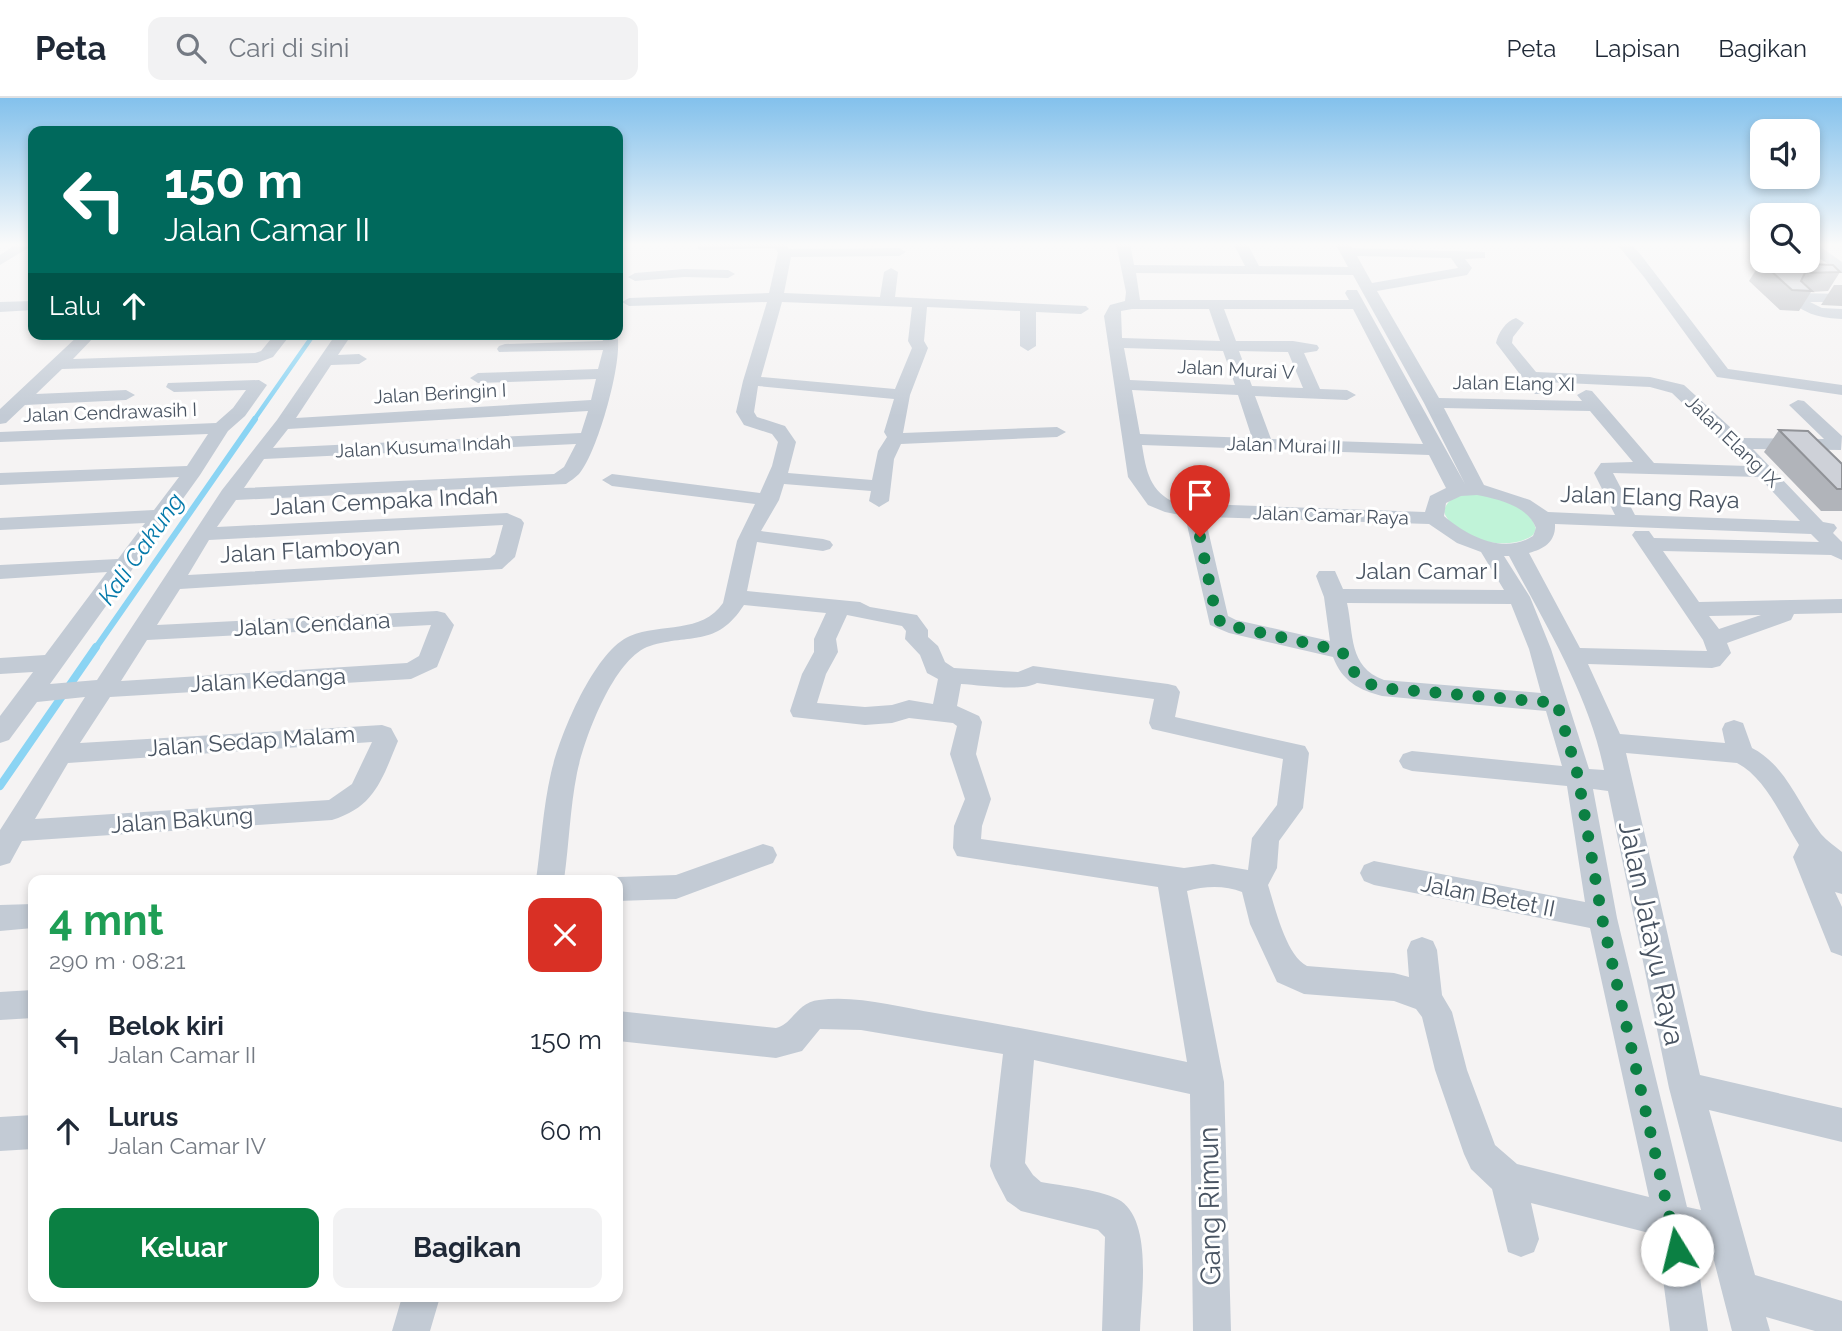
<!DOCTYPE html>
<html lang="id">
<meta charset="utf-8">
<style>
:root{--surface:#fff;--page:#f2f2f3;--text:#1f2937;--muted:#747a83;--line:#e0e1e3;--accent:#0b8043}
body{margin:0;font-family:Raleway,sans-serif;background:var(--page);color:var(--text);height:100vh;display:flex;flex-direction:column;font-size:26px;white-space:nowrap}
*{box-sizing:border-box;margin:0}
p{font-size:23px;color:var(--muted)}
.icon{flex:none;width:38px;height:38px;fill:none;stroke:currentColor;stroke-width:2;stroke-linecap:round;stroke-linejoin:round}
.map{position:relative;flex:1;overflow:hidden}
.details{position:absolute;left:28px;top:777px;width:595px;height:427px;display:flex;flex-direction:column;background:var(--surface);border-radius:14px;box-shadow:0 4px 10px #0003}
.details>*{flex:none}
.banner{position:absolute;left:28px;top:28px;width:595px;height:214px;border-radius:14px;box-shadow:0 4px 10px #0003;background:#00695c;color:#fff;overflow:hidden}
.controls{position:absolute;left:1750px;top:21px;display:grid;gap:14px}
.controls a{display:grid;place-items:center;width:70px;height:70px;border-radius:14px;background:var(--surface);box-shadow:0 4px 10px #0003;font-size:35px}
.pin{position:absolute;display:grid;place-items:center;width:60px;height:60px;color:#fff;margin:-72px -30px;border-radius:50% 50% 50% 0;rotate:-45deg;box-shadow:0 0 7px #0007}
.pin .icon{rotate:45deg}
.me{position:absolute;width:77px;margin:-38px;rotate:351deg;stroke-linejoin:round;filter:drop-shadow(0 0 5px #0008)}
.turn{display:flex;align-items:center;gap:24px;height:147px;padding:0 21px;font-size:32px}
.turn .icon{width:91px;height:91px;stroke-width:2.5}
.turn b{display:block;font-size:49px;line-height:60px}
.then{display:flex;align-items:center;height:66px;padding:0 21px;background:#0003;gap:14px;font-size:26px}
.round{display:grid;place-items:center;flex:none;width:74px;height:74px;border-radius:14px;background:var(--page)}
.headline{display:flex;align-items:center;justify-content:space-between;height:119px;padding:0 21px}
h1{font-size:42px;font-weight:700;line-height:52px;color:#1e9e55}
.cta{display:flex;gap:14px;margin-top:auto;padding:14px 21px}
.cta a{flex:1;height:80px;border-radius:14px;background:var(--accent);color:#fff;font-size:28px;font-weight:700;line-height:80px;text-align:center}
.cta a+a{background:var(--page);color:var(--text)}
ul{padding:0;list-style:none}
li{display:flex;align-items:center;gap:21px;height:91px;padding:0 21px}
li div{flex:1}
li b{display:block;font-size:26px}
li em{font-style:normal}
header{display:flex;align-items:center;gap:42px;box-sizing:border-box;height:98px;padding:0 35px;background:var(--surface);border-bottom:2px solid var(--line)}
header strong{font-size:33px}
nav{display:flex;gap:38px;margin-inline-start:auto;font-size:24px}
.search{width:490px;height:63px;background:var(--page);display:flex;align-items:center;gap:18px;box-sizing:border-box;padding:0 24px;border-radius:14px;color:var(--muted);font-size:26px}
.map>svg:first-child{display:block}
.green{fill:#c0f3d8}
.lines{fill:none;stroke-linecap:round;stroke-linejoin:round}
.stream-far2{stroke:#8bd4f3;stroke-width:4.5}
.stream-far1{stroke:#8bd4f3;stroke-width:6}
.stream{stroke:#8bd4f3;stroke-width:8}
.minor{fill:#c3cbd5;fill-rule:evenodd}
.wall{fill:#b1b4ba}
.building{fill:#ced1d8;stroke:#909297;stroke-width:2}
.route{stroke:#0b8043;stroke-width:12;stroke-dasharray:0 21.6}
.labels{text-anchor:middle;stroke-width:6;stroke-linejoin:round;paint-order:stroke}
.far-street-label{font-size:19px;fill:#495462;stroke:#fff}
.street-label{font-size:23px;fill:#495462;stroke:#fff}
.water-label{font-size:24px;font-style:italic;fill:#0479aa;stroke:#fff}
.near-street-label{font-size:28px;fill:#495462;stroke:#fff}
</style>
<header>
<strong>Peta</strong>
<div class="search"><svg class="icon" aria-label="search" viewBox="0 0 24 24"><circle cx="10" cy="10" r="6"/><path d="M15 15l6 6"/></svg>Cari di sini</div>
<nav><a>Peta</a><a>Lapisan</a><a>Bagikan</a></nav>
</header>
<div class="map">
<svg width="1842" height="1233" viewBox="0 0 1842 1233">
<rect width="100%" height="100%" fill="#f5f3f3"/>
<path class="green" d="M1482,397C1502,402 1530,408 1536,431L1533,437C1509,455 1454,442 1444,414C1447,396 1467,396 1482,397Z"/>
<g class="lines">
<path class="stream-far2" d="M254,322L314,236"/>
<path class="stream-far1" d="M95,551L255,321"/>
<path class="stream" d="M0,688L96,549"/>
<path class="minor" d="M18,145L33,147L0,167V157Z
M698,145H786L789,151L899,150L906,154L899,158L791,159L784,195L880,199L884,174L891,170L898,174L895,199L1086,208L1089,211L1081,216L1036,214V248L1028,253L1020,248V213L927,209L924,243L928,250L910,297L903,335L1057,329L1066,334L1057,339L901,346L894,361L889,403L879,409L869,403L871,393L784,386L779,402L761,433L823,441L830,443L833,447L830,451L823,453L757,444L747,493L860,504L870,509L917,517L928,532V539L938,548L945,564L954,570L1018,574L1033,568L1168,586L1176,588L1180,594L1175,619L1305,648L1309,655L1303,710L1279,743L1277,770L1268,787C1275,809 1286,858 1307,868L1394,875L1409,879L1407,852L1411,843L1422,839L1433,843L1437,852L1442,897L1452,914L1467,972L1495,1047L1517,1066L1649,1099L1590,830L1374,787L1364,783L1360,775L1364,767L1374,763L1585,804L1567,688L1412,673L1403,670L1399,663L1403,656L1412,653L1562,668L1546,613L1382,598C1359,592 1342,583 1333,559L1229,535L1210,527L1185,418L1165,414L1148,407L1128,379L1104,218L1110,207L1125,203L1126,194L1116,145H1130L1134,167L1245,168L1233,145H1247L1259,168L1348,169L1335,145H1349L1352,150L1485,154V160L1465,161L1472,170L1467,177L1377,193L1439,300L1582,303L1577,297L1586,292L1592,293L1654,365L1748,368L1672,295L1650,289L1544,284L1549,292L1547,296H1535L1496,245C1498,235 1506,223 1516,220L1524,225L1513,239L1512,245L1536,274L1650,279L1684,287L1742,340L1824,341L1789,307L1798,302L1804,303L1842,338L1841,352L1753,351L1823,424L1834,426L1837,430L1833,435L1842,444V462L1831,457L1663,453L1699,504L1842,501V515L1794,516L1791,522L1727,545L1731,555L1720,568L1712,570L1588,566L1620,636L1725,645L1722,631L1725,625L1734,622L1743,625L1752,650C1786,667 1799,708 1821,736C1827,743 1835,748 1842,754V796L1835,794L1842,809V858L1831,854L1793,759L1799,747C1782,720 1766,680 1737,665L1626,655L1700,977L1842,1010V1044L1709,1012L1755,1177L1842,1203V1233H1815L1766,1219L1770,1233H1732L1711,1151L1695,1147L1708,1233H1670L1657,1137L1531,1105L1539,1141L1534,1154L1521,1159L1508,1154L1492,1091L1471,1071L1464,1056L1435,972L1422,919L1416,911L1394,903L1304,896L1277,884L1250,826L1242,794C1225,787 1204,788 1187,793L1224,984L1231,1233H1193L1190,996L1034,962L1025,1065L1033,1077L1041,1084C1062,1088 1104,1092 1121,1103C1153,1126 1141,1198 1140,1233H1102L1105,1139L1098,1132L1021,1113L1007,1103L995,1080L990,1068L1003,956L861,932L820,931L802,953L776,960L618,943V913L776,930C792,927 797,904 819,902C857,897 898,909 935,915C1020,929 1103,946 1187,964L1158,789L957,758L953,750L954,728L965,701L950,656L957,628L953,625L909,620L892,625L865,627L793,619L790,613L802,576L814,554V541L826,515L744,507C716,550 691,535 650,548C614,559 584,641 577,675C570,710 569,747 564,782H536C541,747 543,710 551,675C559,639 594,553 630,538C661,525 702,536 723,505L737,443L755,406L612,388L602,382L612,376L760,395L772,368L778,344L772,336L744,327L736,314L743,283L767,204L629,208L622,204L629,200L769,195L778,155L775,150L703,152L698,151ZM1357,158L1451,160L1458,170L1372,185ZM1136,175L1353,177L1424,305L1465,386L1357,192H1347L1345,195L1349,202H1140ZM782,204L912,209L908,243L912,250L895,291L761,279ZM1132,211H1209L1220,243L1122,240L1121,213ZM1224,211H1353L1423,346L1271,341L1255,298L1347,302L1356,297L1347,292L1320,291L1304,255L1317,253L1319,250L1317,247L1293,243H1236ZM1124,250L1223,253L1235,287L1130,282ZM1239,253L1288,254L1303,290L1252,288ZM758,288L894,301L884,334L887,339L878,353L872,382L788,375L796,344L785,328L757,319L754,314ZM1132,292L1238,297L1252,340L1140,336ZM1444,310L1590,313L1633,364L1601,365L1594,375L1615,417L1548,414L1530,402L1484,387ZM1142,347L1429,357L1446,390L1430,398L1425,414L1176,405C1150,394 1146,373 1142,347ZM1613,375L1759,379L1800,423L1635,417ZM1477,397C1498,401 1528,408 1536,430L1533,438C1504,457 1467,438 1444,418L1446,405L1461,398ZM1205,419L1429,426L1457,445L1481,454L1504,492L1343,491L1335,473H1319L1316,478L1324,499L1330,543L1236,522L1228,518ZM1555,426L1811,436L1819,444L1654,440L1649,433H1635L1632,437L1703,542L1707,553L1580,550L1529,455C1544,451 1556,444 1555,426ZM1504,458H1509C1545,526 1589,597 1604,672L1589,671L1551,551L1530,499ZM1347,505L1511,506L1529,551L1541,595L1384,582C1348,569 1354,536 1347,505ZM847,517L902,528L906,533L905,541L920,557L927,575L938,581L933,606L909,602L892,607L865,609L817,605L826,576L838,554L836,541ZM1761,517L1719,531L1709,518ZM1037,585L1154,601L1149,625L1152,631L1283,661L1277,707L1252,740L1248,772L1213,766L1184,770L981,741L982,728L991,701L976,656L982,624L979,618L957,608L961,586C981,587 1022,594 1037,585ZM1593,691L1608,693L1669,990L1701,1112L1687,1109L1617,820Z
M1616,145H1630L1641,157L1728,271L1842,287V297L1717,279L1644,179Z
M1808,145H1815L1842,164V175L1808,153Z
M684,171L728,172L735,176L728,180L684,179L635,183L628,179L635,175Z
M1800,195L1842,196V204H1810L1822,210L1842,211V221C1823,220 1804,217 1791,202L1795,196Z
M33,203V212L0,214V204Z
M80,236H97L73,261L255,255L261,253L275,236H291L273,259L257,265L62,271L36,296L126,292L135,297L126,302L25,307L6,325L0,326V311Z
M336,236H352L338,257L359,256L367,261L359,266L331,267L296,320L591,302L596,281L478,285L470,280L478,275L598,271L603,252L499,254L497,251L499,248L505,246L603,243L601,236H617C624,261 597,356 579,376C575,380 570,383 566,386L236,402L217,429L507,415L521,421L524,425L515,459L502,471L180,491L157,527L437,513L445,515L454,527L437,569L411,581L110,599L80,645L382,627L391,630L398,643C382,681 375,709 332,722L22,743L10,765L0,768V732L85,599L37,604L9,642L0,645V618L33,574L0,576V560L45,557L107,474L0,481V467L118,461L145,425L0,432V420L154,412L179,379L0,387V375L187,368L208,336L0,344V334L216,325L233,310L246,292L174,294L166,289L168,285L259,282L267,287L245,318L228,333L200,377L50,586L97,582L222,392L277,322ZM588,313L581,335L273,350L288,331ZM576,346L564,369L554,376L244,390L264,361ZM503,427L495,456L490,460L188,477L209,442ZM431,527L419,558L407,565L121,583L147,542ZM372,644L352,686L329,702L35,721L68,665Z
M763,746L773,749L777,757L773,765L676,801L618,803V782H609L618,779L676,777Z
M33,806V830L0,833V807Z
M33,892V920L0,922V894Z
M33,1017V1051L0,1053V1019Z
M402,1199H440L430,1233H392Z"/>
</g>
<path class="wall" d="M1761,164L1840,174L1828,193L1811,194L1799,213L1780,212L1749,183Z
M1834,187H1842V208L1821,207Z
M1779,332L1842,366V413H1821L1764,354Z"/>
<path class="building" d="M1761,164L1833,167L1840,174L1805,175L1801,183L1812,193L1792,192Z
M1779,332L1808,333L1842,366V391H1837Z"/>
<linearGradient id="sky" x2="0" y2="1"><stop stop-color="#83c1ec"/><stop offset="0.46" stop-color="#fafafa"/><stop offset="1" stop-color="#fafafa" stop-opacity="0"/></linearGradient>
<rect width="1842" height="318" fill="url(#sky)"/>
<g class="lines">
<path class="route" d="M1200,439L1216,517L1222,526L1342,553C1351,573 1359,584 1382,590L1557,605L1578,678L1602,820L1677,1152"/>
</g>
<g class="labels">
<g class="far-street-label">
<text transform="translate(1236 271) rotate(3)" y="7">Jalan Murai V</text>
<text transform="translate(1514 285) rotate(1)" y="7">Jalan Elang XI</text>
<text transform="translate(440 295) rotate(-3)" y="7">Jalan Beringin I</text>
<text transform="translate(110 314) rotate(-2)" y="7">Jalan Cendrawasih I</text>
<text transform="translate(1733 343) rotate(44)" y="7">Jalan Elang IX</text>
<text transform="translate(1284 347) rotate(2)" y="7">Jalan Murai II</text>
<text transform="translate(423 348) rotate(-3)" y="7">Jalan Kusuma Indah</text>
<text transform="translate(1331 417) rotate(2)" y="7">Jalan Camar Raya</text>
</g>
<g class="street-label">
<text transform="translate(1650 399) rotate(2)" y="8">Jalan Elang Raya</text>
<text transform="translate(384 403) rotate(-3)" y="8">Jalan Cempaka Indah</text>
<text transform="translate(310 452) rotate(-3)" y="8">Jalan Flamboyan</text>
<text x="1427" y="481">Jalan Camar I</text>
<text transform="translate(312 526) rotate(-3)" y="8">Jalan Cendana</text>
<text transform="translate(268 582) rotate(-3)" y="8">Jalan Kedanga</text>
<text transform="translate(251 643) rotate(-4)" y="8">Jalan Sedap Malam</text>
<text transform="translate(182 722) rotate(-4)" y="8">Jalan Bakung</text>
<text transform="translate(1488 798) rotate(11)" y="8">Jalan Betet II</text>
</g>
<g class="water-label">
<text transform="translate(141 451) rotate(-55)" y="8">Kali Cakung</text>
</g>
<g class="near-street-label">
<text transform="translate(1652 835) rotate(78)" y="10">Jalan Jatayu Raya</text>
<text transform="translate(1209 1108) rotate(-91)" y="10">Gang Rimun</text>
</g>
</g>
</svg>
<div class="controls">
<a><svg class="icon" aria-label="sound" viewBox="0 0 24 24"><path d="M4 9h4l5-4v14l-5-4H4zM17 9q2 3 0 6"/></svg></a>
<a><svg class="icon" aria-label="search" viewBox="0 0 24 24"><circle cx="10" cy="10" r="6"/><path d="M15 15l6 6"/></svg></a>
</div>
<div class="pin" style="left:1200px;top:439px;background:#d93025"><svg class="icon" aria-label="arrive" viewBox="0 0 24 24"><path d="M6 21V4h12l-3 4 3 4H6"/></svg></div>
<svg class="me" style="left:1677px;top:1152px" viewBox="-20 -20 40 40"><circle r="19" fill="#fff"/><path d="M0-13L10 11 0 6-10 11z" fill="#0b8043"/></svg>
<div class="banner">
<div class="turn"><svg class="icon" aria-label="left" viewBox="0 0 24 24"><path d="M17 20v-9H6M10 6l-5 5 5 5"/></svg><div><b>150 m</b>Jalan Camar II</div></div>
<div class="then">Lalu<svg class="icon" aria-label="ahead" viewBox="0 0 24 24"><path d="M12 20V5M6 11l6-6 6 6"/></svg></div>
</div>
<section class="details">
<div class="headline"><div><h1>4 mnt</h1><p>290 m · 08:21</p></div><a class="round" style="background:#d93025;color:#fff"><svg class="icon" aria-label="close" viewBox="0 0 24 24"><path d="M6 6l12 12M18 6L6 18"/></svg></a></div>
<ul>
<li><svg class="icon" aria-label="left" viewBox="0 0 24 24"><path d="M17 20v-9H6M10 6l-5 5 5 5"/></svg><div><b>Belok kiri</b><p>Jalan Camar II</p></div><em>150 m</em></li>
<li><svg class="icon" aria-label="ahead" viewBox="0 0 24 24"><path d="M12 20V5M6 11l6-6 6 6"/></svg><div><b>Lurus</b><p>Jalan Camar IV</p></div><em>60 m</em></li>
</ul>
<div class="cta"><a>Keluar</a><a>Bagikan</a></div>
</section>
</div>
